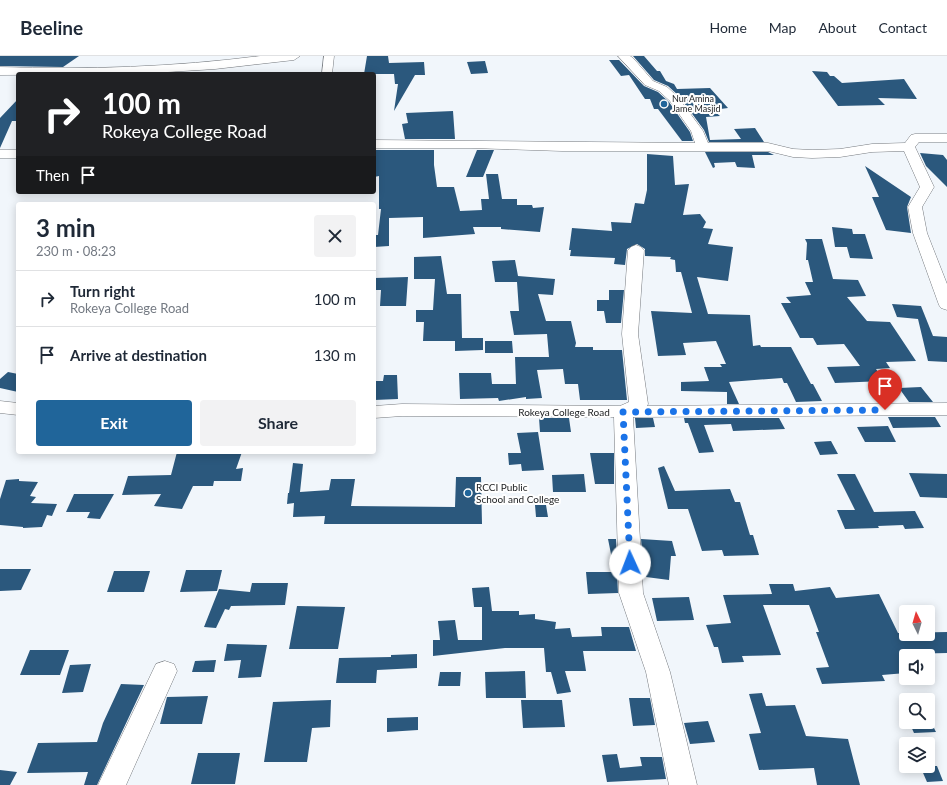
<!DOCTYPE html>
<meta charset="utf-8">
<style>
:root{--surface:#fff;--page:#f2f2f3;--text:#1f2937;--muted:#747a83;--line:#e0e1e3;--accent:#20659a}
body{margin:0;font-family:Lato,sans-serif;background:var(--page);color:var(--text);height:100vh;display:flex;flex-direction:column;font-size:15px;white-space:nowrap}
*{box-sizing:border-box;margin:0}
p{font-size:13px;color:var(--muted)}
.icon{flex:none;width:22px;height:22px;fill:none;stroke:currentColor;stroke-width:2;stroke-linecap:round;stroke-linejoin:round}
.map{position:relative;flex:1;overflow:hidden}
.sheet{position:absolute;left:16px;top:146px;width:360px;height:252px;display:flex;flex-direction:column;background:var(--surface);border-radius:4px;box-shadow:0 2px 10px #0003}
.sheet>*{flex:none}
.top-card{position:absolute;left:16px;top:16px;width:360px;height:122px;border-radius:4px;box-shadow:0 2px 10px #0003;background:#202124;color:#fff;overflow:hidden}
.needle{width:26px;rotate:355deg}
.buttons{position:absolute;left:899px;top:549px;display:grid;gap:8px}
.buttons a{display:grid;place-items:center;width:36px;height:36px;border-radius:4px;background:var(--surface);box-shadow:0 2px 10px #0003;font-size:20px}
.pin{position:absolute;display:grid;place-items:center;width:34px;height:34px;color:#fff;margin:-41px -17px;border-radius:50% 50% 50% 0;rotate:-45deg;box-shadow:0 0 4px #0007}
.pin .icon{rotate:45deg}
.me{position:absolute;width:44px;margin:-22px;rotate:358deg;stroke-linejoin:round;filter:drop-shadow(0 0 3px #0008)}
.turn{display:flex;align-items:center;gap:14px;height:84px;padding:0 20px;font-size:18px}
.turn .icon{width:52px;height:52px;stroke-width:2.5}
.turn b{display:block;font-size:28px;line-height:34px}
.then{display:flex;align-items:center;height:38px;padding:0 20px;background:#0003;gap:8px;font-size:15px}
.round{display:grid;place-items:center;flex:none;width:42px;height:42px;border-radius:4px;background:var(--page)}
.head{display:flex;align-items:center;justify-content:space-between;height:68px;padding:0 20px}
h1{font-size:24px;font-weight:700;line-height:30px}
.action{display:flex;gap:8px;margin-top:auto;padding:8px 20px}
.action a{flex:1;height:46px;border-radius:4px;background:var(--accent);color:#fff;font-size:16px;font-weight:700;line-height:46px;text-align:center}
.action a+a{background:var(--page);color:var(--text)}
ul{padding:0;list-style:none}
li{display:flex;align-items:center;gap:12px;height:56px;padding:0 20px;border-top:1px solid var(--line)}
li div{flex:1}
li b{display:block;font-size:15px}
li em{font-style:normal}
header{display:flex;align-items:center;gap:24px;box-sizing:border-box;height:56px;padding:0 20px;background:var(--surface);border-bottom:1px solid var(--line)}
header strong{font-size:19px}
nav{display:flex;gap:22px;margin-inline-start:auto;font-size:14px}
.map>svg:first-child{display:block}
.building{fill:#2b587d}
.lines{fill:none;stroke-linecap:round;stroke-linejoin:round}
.minor-casing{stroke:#767a7f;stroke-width:1}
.major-casing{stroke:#767a7f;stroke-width:1}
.minor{fill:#fff;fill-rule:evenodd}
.major{fill:#fff;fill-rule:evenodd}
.route{stroke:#1a73e8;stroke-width:7;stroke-dasharray:0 12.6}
.poi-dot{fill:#20659a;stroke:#fff;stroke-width:1.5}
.labels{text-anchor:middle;stroke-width:4;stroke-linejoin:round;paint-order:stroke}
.far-poi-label{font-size:9px;fill:#1a1c1e;stroke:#fff;text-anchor:start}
.street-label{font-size:10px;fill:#1a1c1e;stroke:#fff}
.poi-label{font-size:10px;fill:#1a1c1e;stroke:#fff;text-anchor:start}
</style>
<header>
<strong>Beeline</strong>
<nav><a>Home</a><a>Map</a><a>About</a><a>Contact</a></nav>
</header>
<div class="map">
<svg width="947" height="729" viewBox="0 0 947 729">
<rect width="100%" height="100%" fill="#f1f6fb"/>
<path class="building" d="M0,0H79L63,11L0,10Z
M367,0H388L389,7L424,6L425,19H415L394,55L398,28H395L394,18H364Z
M633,0H644L657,15H660L666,25L674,28L677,33L710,32L728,52L713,54L720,60L706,61L710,84L741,83L734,73L755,72L764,86H709L704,74L679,40L668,30L654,24Z
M609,4H619L644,30L658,36L669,46L690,76L693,85H682L658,53H654L650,43H645L629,19L621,20Z
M485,5L488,17L471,18L467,6Z
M812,15L827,16L830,20H834L842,27L904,23L917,43L878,42L885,49L838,50Z
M18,43V65H12L0,92V62Z
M453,55L455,83H405L402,68L408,67L406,57Z
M374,94H434V109L437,131H454L460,155L482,154L481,143H489L486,118H498L502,143H517V149H532L533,152L544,151L540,176L501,173V171H473L475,178L423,182V161L389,162V190L374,191V179H378L381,153H379V120L374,121Z
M477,94H494L483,121H466Z
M705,96H768L774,99H752L755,112L737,111L735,106L714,107L715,111L713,112Z
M920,97L943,99L947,104V131L926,110Z
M647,98L673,100L675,129L689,128L683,159L700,158L706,166L703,172L713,173L708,188L733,191L728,225L697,221L708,258L750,259L753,290L760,289L761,291H791L811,328H813L822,345L796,346L787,327H784L782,322L729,326L739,348H727V336L681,335V326L709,325L704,311H722L720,308H726L716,285L683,287L686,299L658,300L651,255L692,257L681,216H676L675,204L670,203L671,201L645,200V193L637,188L627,193L625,209L614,208L615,202L570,200L571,194H569L572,172L612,175L611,166L631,167L635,147L644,148L647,134Z
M865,110L911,141L907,151L911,177L886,174L872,141H879Z
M832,171L852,173L853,178H865L873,203L850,202L847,191H835Z
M805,183H822L833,223L858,224L866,240L847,241L867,265L890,266L916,305L886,306L890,312L876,313L884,325L835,327L827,311L860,310L844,288L817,289L813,282H800L781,247H791L786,241L811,239L805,226H813L808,204H806L807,187Z
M441,200L447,238H461L462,282H483V294L455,295V285H423L424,266H416V254H433L435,223H414V201Z
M515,204L518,220L555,223L553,239L538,238L546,265H571L576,287L575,291H593V294H622L627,344H580L578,328H565L563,313L537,314L542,342L526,343V341L499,345L498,342L460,343L459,317H491L492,328H516L515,301H549L547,278L514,279L510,255H519L517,226H495L492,205Z
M408,221L406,250H380L381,234H374V222Z
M609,234H624L621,267H606L604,255H597V244H609Z
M892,248L921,250L933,280L947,281V306L928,305L918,263L897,261Z
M485,285H512L513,297H485Z
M8,316L18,318V336L0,332V323Z
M384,319H397L398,343L374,344V325H383Z
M921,331L933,346H909L899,332Z
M888,361H935L941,371L893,372Z
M539,362H569L571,376H540Z
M635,362H653L655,371L636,372Z
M684,362H779L785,373L733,375L731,368L704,369L714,396L699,397L688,367H685Z
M888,370L896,386H865L857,371Z
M538,376L544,414L522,415L521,408L509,409L508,397H521L517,377Z
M831,385L838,398L820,399L814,386Z
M177,396H242L236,413L243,412L241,425H214L213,430H193L182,453L154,450L161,438L122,439L128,420L171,419Z
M590,397H614V428H595Z
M293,407L303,408L300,436L329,434L331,423H355L351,450L455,451L456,421H481L482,468H324L325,460L293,461L294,447L287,448L288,437H289Z
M664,410L675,435L730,433L735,446H740L750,479H753L759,499L724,500L722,494L702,495L688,453H668L658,412Z
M909,417L947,418V442L920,441Z
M584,418L586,436H553L552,419Z
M837,418H855L874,456L915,455L924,472L905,473L903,469L878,470L879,472L845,473L837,454H855Z
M19,423V425L38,426L30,440L36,441L31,447L57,448L52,460L47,459L42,471L23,472V471L0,469V443L6,424Z
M74,438H114L100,463L87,462L90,456H66Z
M535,449H546L548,461H536Z
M608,483H616L617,503H612Z
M641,483L672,485L676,500H671L669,524L646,521L647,506H643Z
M0,513H31L21,534L0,535Z
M186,514H222L217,535L180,536Z
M114,515H150L144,536H107Z
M586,516H617L618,537L588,538Z
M252,527H288L285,549L231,550L229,554L225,553L216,572L204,571L219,533L250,536Z
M769,528H793L795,535L830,531L836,542L879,538L898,577L947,576V597L906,598V617L882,619L885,625L822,628L816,612L829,611L816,576H819L809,549H763L781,599L742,600L744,606L722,607L718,591H714L706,569L731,567L723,539L772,538Z
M489,531L492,555H519V559L535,558V563L556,566L555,573L570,572L572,581L602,580L601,571H629L636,595H583L586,615H565L571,636L557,638L551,616H546L544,592H505L433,600V584H440L438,565L455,564L458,584H482V551H474L472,532Z
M689,541L694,564L657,565L652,542Z
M297,550L345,551L338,593H289Z
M227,588L267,589L261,621L238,622L241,604L224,605Z
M30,594H69L60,619H20Z
M417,598V612L377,614L376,627H336L339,602L391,601V599Z
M216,604L214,616H192L195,605Z
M91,608L83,636L62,637L70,609Z
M525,615L526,642H486L485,616Z
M440,616H461L460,630H438Z
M121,628L144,629L97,729H84L88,716L27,717L38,687L97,686L103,667Z
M762,637L766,650L795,649L806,680L848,683L860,729H817L814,712L759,714L749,678L761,677L749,638Z
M208,640L202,668H160L167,641Z
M629,642H650L655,669L633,670Z
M331,644L330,671L312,672L307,706H264L273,646Z
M521,644H562L565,671L523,672Z
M418,661V674L387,676V662Z
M708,665L715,686L690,688L684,667Z
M909,666H931L936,676L914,677Z
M198,697H240L235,728H191Z
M617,698L620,712L642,710L640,701H662L666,723L607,726L602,699Z
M920,710H937L943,725L927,726Z
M0,714L17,716L10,729H0Z"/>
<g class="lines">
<defs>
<path id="minor" d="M324,0H334L332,18H322Z
M618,0H630L633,2L653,25L667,31L678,41L703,75L708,87H768L793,93L812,94L840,93L872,88L905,87L911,79L915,78H947V86H919L915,91L934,131L922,151L927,177L947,228V254L941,252L939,249L913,177L908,151L920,131L904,95L872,96L840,101L812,102L793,101L768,95H562L471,92H374V84L695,87L691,75L670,45L659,35L645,29Z
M0,94H18V102H0Z
M636,189L641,191L644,194L638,278L648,348L647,350L947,347V359L633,361L643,537L670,616L697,729H669L646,616L619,537L614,361L402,360L374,362V350L402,348L620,350L629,346L622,278L628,194L631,191Z
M0,345L18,347V359L0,357Z
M165,605L174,608L177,615L126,729H98L156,608Z"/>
<path id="major" d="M260,0H300L294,4L215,13L136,18L0,19V11C87,14 174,11 260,0Z"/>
</defs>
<use href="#minor" class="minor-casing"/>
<use href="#major" class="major-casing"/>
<use href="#minor" class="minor"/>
<use href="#major" class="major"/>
</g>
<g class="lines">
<path class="route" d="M630,507L623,356L885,354"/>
</g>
<g class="poi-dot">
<circle cx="664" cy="48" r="4"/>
<circle cx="468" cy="437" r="4"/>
</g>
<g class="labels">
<g class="far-poi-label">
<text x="672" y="46">Nur Amina<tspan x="672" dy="10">Jame Masjid</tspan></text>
</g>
<g class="street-label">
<text x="564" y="360">Rokeya College Road</text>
</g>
<g class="poi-label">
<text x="476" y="435">RCCI Public<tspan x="476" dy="12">School and College</tspan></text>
</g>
</g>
</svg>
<div class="buttons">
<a><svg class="needle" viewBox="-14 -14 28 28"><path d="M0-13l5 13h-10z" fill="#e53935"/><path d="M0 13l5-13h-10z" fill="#747a83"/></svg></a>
<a><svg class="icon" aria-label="sound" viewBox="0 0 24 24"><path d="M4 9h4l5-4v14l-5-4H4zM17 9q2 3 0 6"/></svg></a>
<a><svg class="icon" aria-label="search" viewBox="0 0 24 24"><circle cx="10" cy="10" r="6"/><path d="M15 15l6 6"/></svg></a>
<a><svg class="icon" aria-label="layers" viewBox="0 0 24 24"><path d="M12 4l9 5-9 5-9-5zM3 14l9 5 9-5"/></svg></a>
</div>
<div class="pin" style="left:885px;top:354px;background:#d93025"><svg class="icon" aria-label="arrive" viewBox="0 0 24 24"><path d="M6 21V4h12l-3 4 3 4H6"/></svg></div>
<svg class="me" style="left:630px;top:507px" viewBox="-20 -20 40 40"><circle r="19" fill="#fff"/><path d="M0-13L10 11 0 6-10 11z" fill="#1a73e8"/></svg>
<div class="top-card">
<div class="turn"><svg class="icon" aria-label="right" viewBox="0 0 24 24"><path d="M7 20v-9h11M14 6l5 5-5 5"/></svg><div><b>100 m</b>Rokeya College Road</div></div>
<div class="then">Then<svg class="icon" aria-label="arrive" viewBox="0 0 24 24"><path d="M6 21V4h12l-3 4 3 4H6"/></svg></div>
</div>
<section class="sheet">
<div class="head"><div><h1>3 min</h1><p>230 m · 08:23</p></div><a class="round"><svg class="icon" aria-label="close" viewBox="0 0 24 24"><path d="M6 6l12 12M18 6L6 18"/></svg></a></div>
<ul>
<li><svg class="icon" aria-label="right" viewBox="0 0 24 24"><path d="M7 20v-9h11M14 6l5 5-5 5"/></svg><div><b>Turn right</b><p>Rokeya College Road</p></div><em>100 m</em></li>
<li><svg class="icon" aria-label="arrive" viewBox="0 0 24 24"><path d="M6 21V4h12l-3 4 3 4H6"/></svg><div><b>Arrive at destination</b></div><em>130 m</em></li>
</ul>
<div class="action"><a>Exit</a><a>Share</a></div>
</section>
</div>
